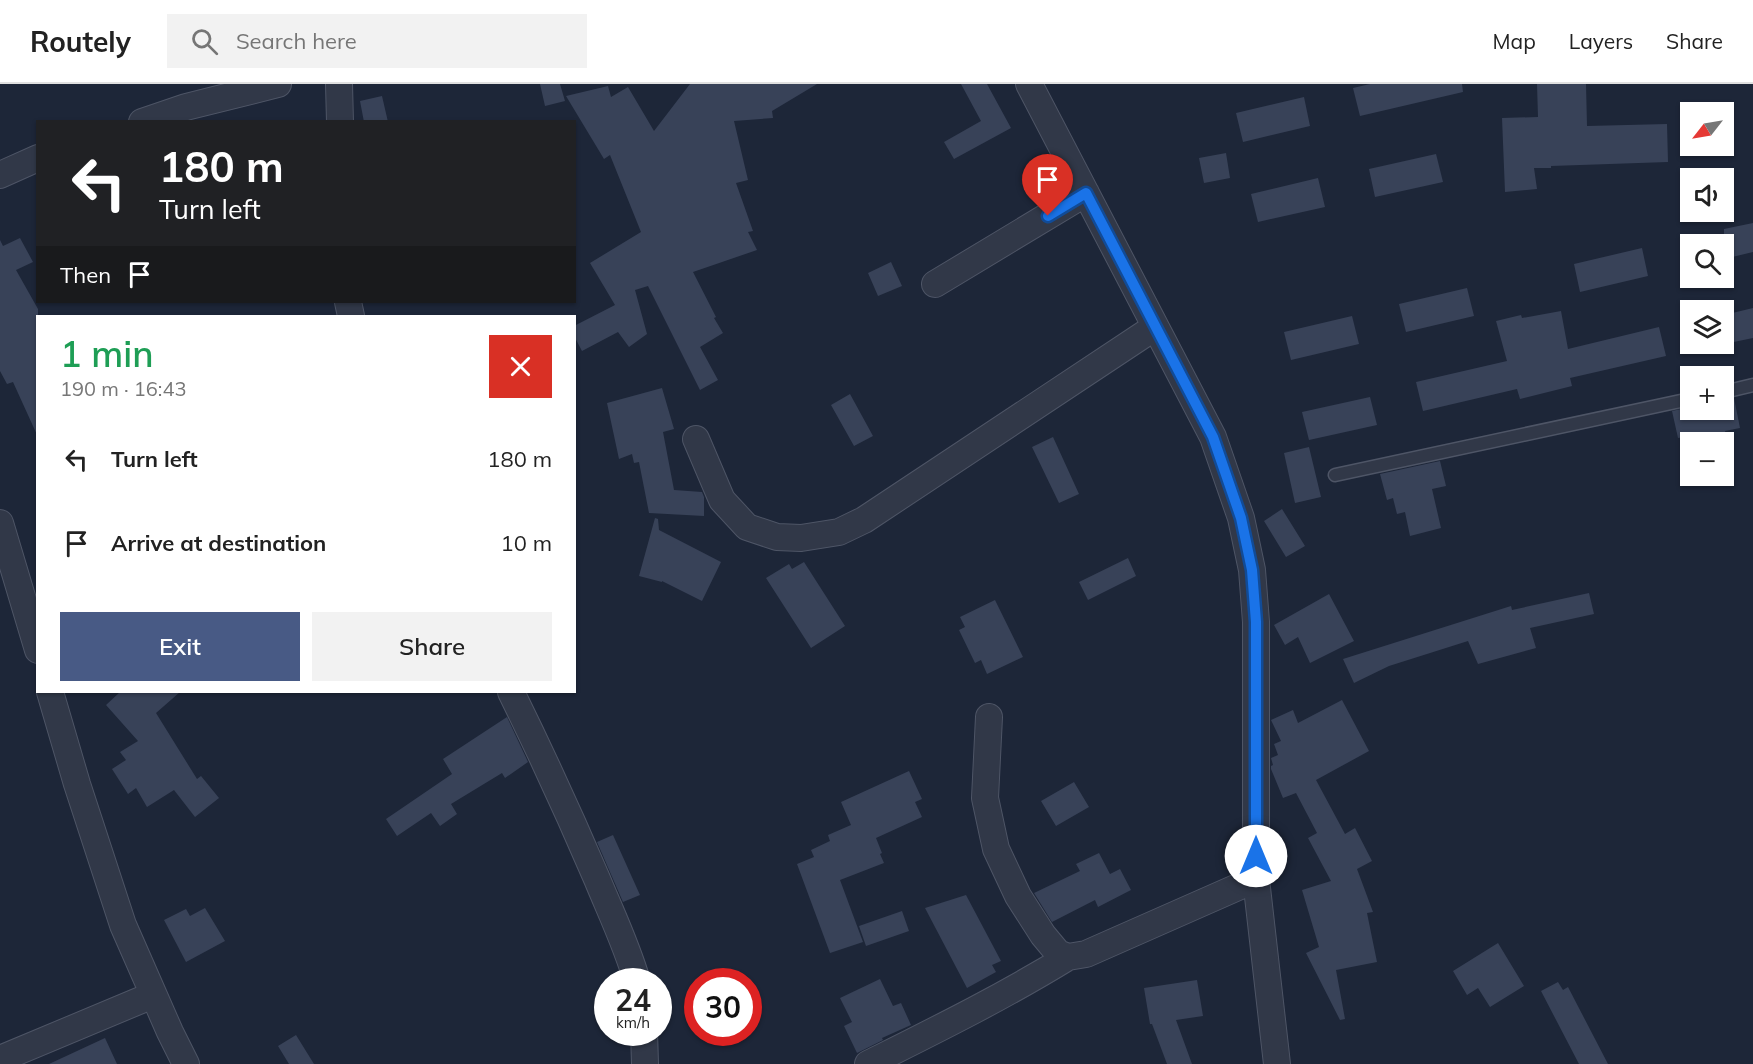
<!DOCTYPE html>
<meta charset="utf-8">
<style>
:root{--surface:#fff;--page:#f2f2f2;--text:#222;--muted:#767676;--line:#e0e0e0;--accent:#485a85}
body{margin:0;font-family:Mulish,sans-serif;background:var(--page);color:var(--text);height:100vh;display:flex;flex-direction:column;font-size:22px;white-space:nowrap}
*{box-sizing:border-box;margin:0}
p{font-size:20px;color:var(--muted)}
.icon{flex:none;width:33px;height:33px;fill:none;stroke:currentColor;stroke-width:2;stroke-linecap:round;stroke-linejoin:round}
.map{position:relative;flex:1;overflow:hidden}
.details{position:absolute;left:36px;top:231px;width:540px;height:378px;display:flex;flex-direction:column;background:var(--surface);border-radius:0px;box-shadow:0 2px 4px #0004}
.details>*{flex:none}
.guide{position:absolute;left:36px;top:36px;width:540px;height:183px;border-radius:0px;box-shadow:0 2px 4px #0004;background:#202124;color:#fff;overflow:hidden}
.needle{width:39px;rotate:239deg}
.buttons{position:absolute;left:1680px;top:18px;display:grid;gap:12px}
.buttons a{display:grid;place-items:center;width:54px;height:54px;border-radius:0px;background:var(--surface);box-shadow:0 2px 4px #0004;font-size:30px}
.speed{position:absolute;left:594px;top:884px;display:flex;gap:12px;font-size:30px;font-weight:700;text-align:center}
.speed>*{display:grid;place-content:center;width:78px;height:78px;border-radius:50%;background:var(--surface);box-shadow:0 2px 4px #0004;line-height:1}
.speed small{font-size:15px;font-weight:400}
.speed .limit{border:9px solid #d22;background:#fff;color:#111}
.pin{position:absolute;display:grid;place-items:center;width:51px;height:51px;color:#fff;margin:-62px -26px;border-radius:50% 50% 50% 0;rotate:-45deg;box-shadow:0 0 6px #0007}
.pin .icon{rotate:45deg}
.me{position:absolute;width:66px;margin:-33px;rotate:0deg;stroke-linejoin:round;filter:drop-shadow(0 0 4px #0008)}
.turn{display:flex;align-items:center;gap:21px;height:126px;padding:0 24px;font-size:27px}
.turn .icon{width:78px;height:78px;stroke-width:2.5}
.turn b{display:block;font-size:42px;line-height:51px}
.then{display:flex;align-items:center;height:57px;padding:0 24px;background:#0003;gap:12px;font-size:22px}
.round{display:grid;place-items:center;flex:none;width:63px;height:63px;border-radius:0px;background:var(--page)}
.headline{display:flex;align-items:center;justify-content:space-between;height:102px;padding:0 24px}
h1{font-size:36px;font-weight:600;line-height:45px;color:#1e9e55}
.action{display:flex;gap:12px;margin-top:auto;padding:12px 24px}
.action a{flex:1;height:69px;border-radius:0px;background:var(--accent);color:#fff;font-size:24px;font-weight:600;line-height:69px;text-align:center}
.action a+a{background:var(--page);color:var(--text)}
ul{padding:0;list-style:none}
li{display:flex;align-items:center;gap:18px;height:84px;padding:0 24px}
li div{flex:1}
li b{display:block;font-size:22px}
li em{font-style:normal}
header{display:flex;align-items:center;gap:36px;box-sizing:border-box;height:84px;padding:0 30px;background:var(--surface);border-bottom:2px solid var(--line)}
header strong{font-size:28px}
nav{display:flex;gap:33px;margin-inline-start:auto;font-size:21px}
.search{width:420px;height:54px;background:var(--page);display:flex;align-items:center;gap:15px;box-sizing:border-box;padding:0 21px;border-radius:0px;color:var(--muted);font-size:22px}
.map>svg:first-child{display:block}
.building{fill:#384258}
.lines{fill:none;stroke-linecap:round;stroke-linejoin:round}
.lane-casing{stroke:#4e5566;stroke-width:15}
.street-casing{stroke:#4e5566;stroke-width:28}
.lane{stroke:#313848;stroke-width:12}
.street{stroke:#313848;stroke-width:26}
.route-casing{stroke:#114b97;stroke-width:15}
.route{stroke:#1a73e8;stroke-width:10}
</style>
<header>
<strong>Routely</strong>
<div class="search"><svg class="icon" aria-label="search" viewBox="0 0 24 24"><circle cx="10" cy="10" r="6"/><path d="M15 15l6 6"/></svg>Search here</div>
<nav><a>Map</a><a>Layers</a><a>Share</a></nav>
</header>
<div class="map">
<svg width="1753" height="980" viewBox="0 0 1753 980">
<rect width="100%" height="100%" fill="#1d2638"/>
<path class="building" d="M540,0H560L565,17L545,22Z
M690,0H817L772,27L773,34L734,37L748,96L736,99L753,147L748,148L757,166L693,188L716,233L714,234L723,249L700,263L718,296L700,306L648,202L635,206L647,250L629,263L618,248L582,267L574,252V242L615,221L590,179L641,148L610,71L604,75L566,12L608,2L611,13L628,3L654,47Z
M961,0H987L1011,44L954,75L944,58L981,37Z
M1370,0H1462L1463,8L1360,32L1353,4Z
M1537,0H1586L1587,42L1667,40L1668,78L1551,82V84H1534L1537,105L1505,108L1502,34L1538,33Z
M382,12L388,38H364L360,17Z
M1304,13L1310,42L1243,58L1236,29Z
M1226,69L1230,94L1204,99L1199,74Z
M1436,70L1443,98L1375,113L1369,85Z
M1318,94L1325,123L1258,138L1251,110Z
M1753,139V168L1724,175V145Z
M20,154L33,178L16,186L38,225V353L13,298L7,300L0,287V156L3,162Z
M1642,164L1648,192L1580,208L1574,180Z
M891,178L902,202L878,212L868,189Z
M1467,204L1474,232L1406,248L1399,220Z
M1753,224V254L1724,260V231Z
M1561,227L1568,265L1659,243L1666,272L1570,294L1572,302L1520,315L1517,305L1423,327L1416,298L1507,277L1496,237L1521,231L1522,234Z
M1352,232L1359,260L1291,276L1284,248Z
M662,304L674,345L663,348L674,406L702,408L704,413V432L649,429L639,378L634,379L632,370L619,375L607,319Z
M850,310L873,352L854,362L831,321Z
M1370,313L1377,341L1309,356L1302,328Z
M1734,314L1740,344L1725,347L1728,358H1690V366L1687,367L1684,353L1678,354L1672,327L1690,323V326H1724V316Z
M1053,353L1079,410L1059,419L1032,363Z
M1309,363L1321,413L1295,419L1284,369Z
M1440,377L1446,402L1432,405L1441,444L1410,452L1405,428L1397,430L1393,414L1387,416L1380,390Z
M1282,425L1305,462L1286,473L1264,437Z
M655,434L658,435L659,446L721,478L702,517L662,497V498L639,492Z
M1128,474L1136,492L1088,516L1079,498Z
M804,478L845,542L811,564L766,494L789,480L792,485Z
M1589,509L1594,530L1530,544L1536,564L1478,580L1468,557L1389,582L1354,599L1343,575L1511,522L1512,526Z
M1329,510L1354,557L1310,579L1298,553L1285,561L1274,541Z
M995,516L1023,573L987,590L981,576L975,579L959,546L965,543L960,533Z
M120,608H180L156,629L197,695L201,692L219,714L195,733L174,706L147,723L136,704L128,710L112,685L126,676L120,668L138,657L106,621Z
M1342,616L1369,667L1316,696L1345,750L1355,744L1372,777L1357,785L1373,828L1367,829L1377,878L1336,886L1345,935L1340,936L1306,869L1319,863L1302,806L1331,797L1308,754L1317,749L1296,709L1283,714L1271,685V682L1273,681L1271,674L1278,671L1274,660L1281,657L1271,636L1293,626L1298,639Z
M507,633L528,678L505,694L502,689L451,720L457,730L440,742L431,729L397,752L386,735L452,690L443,675Z
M909,687L922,715L915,718L922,733L876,754L882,769L880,770L884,779L840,796L863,858L830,869L797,780L814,773L811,766L830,757L828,751L851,741L841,718Z
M1074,698L1089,723L1056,742L1041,717Z
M613,751L640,811L623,818L597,758Z
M1099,769L1110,790L1120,785L1131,806L1098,823L1095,816L1052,838L1034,809L1080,787L1076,780Z
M966,811L1001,877L992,881L996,888L967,904L925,824Z
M205,824L225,857L186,878L164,836L186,825L190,832Z
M902,827L909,847L866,862L859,842Z
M1498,859L1524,902L1490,923L1478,904L1467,911L1453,887Z
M880,895L893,922L901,919L911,941L882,954L883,956L857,969L844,942L852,938L840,914Z
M1197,896L1203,932L1176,936L1192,980H1167L1152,940H1150L1144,904Z
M1558,898L1563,906L1568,903L1608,980H1579L1541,907Z
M296,951L314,980H289L278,962Z
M105,954L117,980H49Z"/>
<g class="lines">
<defs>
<path id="lane" d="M1724,308L1753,301
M1335,391L1690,315"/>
<path id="street" d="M339,0L340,38
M1029,0L1213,353L1241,434L1252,486L1256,538V795L1277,980
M142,38L186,23L278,0
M0,91L38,74
M935,200L1086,109
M348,218L351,232
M696,355L722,416L747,443L777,453L801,454L839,448L864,436L1155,243
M0,439L38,566
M50,608L77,700L123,841L170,948L186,980
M511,608C541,669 570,732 597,795C611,829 627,862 637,897
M989,633L985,714L996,765L1018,812L1043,851L1058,869L1068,873L1086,870L1256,795
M644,948L645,980
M0,975L153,911
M868,980C936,946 1003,913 1068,873"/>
</defs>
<use href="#lane" class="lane-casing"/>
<use href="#street" class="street-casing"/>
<use href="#lane" class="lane"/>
<use href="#street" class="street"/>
</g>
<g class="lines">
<defs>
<path id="route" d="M1048,132L1086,109L1213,353L1241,434L1252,486L1256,538V772"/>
</defs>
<use href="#route" class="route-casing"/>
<use href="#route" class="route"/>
</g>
</svg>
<div class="buttons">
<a><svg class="needle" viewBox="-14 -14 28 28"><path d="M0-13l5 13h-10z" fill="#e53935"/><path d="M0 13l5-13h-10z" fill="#767676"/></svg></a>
<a><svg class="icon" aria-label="sound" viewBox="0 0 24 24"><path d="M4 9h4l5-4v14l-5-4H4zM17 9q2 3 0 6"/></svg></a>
<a><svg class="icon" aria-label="search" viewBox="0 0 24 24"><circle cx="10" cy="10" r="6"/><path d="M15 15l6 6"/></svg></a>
<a><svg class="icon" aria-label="layers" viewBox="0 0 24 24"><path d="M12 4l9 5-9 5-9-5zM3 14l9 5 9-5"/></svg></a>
<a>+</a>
<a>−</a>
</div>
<div class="speed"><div>24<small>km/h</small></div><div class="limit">30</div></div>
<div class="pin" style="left:1048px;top:132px;background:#d93025"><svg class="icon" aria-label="arrive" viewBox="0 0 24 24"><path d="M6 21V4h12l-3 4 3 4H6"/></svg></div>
<svg class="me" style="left:1256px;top:772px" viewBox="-20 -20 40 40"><circle r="19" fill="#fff"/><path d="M0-13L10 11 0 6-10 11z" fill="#1a73e8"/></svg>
<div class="guide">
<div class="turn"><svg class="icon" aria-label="left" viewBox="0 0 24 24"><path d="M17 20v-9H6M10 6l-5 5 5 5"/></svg><div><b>180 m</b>Turn left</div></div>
<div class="then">Then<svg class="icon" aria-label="arrive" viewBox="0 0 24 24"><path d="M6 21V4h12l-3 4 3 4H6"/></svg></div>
</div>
<section class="details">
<div class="headline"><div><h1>1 min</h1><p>190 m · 16:43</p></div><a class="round" style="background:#d93025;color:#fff"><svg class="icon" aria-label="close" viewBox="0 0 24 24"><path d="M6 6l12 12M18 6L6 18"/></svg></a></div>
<ul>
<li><svg class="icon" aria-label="left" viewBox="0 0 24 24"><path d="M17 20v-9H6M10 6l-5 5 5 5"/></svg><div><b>Turn left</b></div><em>180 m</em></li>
<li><svg class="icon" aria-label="arrive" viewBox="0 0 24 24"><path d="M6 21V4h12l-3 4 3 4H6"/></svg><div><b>Arrive at destination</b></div><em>10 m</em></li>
</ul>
<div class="action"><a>Exit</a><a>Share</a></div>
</section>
</div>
